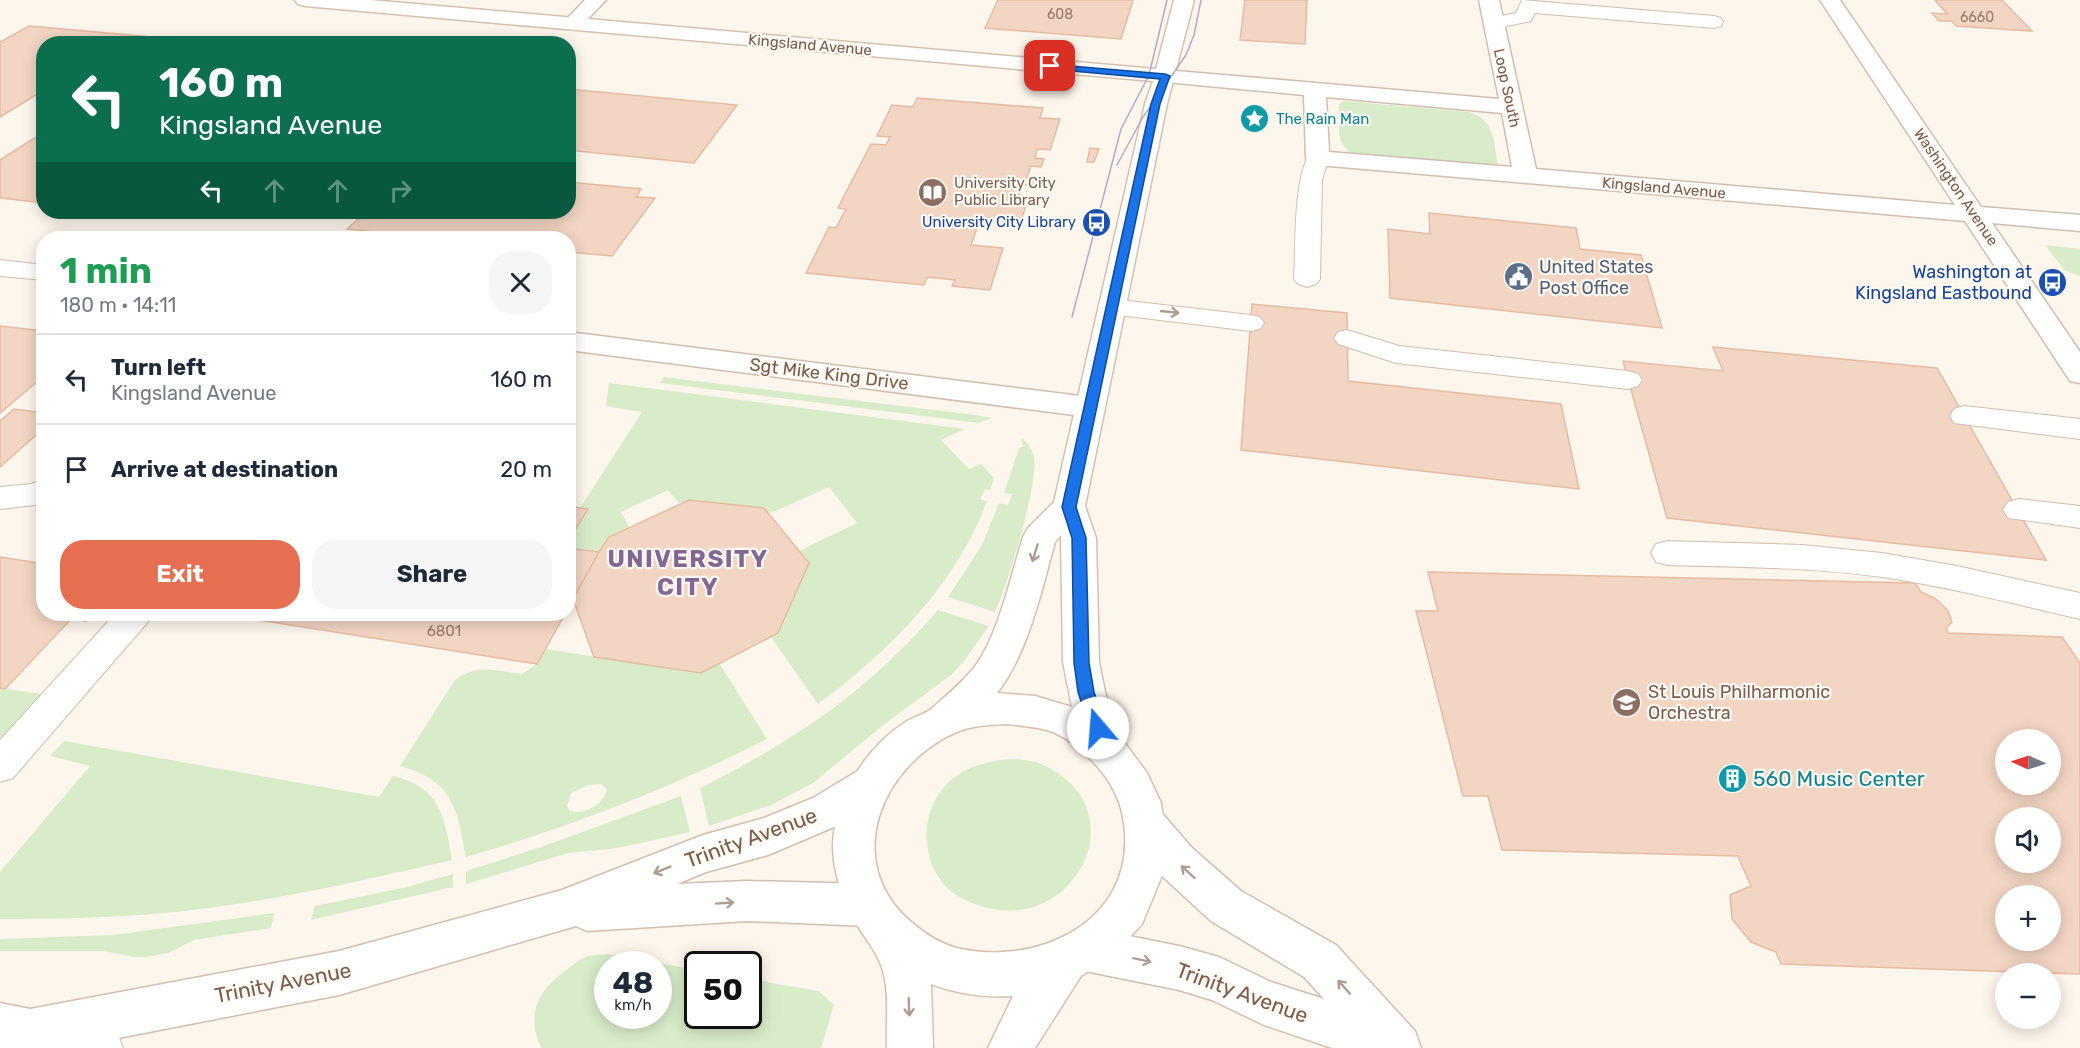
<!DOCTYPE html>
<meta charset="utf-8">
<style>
:root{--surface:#fff;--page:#f6f6f7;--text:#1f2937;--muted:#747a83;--line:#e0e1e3;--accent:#e76f51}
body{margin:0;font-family:Rubik,sans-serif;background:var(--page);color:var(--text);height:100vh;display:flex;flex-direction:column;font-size:22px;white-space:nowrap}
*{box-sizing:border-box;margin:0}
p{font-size:20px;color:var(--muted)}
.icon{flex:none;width:33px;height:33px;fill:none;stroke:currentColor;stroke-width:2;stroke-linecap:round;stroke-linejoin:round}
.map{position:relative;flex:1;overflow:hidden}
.panel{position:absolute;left:36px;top:231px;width:540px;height:390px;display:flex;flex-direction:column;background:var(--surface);border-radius:24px;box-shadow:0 3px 15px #0003}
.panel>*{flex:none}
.hud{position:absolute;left:36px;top:36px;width:540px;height:183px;border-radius:24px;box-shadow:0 3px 15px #0003;background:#0b6e4f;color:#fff;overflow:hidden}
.needle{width:39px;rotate:273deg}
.controls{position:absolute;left:1995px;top:729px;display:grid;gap:12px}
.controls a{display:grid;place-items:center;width:66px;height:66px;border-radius:50%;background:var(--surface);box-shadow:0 3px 15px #0003;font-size:30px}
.speed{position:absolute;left:594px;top:951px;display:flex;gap:12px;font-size:30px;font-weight:700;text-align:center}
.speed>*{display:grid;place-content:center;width:78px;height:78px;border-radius:50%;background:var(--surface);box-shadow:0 3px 15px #0003;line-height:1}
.speed small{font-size:15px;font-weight:400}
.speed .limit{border:3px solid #111;border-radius:9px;background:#fff;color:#111}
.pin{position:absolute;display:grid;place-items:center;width:51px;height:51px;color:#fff;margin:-26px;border-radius:12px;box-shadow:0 3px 9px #0006}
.me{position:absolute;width:66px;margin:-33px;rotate:342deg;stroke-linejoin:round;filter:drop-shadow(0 0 4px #0008)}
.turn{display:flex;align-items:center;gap:21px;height:126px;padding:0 24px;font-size:27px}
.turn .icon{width:78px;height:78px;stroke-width:2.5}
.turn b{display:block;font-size:42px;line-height:51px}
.lanes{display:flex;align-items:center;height:57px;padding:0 24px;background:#0003;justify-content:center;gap:30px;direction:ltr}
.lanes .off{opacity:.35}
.round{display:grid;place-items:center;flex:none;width:63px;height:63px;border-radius:24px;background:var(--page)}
.summary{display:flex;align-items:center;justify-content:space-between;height:102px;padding:0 24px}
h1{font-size:36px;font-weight:700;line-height:45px;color:#1e9e55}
.primary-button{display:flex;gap:12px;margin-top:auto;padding:12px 24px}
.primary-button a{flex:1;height:69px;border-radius:24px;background:var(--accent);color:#fff;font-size:24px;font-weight:700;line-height:69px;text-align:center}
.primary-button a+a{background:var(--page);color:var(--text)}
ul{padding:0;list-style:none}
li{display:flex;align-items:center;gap:18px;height:90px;padding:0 24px;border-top:2px solid var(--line)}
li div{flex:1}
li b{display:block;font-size:22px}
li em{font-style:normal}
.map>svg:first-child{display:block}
.green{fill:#d8ecc9;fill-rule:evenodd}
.building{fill:#f3d5c3;stroke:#e6bba3;stroke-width:1.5;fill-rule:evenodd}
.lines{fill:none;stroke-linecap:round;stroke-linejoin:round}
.lane-casing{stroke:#d1beb0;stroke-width:2}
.street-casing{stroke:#d1beb0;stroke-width:3}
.secondary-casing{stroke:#d6c0b0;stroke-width:3}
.lane{fill:#fff;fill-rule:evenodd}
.street{fill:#fff;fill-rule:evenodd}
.secondary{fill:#fff;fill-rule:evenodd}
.tram{stroke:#b9a8c9;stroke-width:1.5}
.oneway{stroke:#af9d94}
.route{fill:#1a73e8;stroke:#114b97;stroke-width:1.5}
.labels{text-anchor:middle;stroke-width:4.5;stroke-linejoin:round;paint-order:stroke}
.far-number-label{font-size:14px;fill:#987a6a}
.far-street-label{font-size:15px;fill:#7a5c4d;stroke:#fffaf3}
.far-culture-label{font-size:15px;fill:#0d838f;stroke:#fffaf3;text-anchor:start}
.far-education-label{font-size:15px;fill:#785e54;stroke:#fffaf3;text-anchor:start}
.far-transit-label{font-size:15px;fill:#164399;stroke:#fffaf3;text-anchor:end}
.number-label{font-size:15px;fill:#987a6a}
.service-label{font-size:18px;fill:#4e5e75;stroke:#fffaf3;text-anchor:start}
.transit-label{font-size:18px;fill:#164399;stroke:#fffaf3;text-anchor:end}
.street-label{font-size:18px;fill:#7a5c4d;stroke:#fffaf3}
.education-label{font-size:18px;fill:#785e54;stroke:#fffaf3;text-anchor:start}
.near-culture-label{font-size:21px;fill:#0d838f;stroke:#fffaf3;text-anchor:start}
.near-street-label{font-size:21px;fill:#7a5c4d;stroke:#fffaf3}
.district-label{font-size:24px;font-weight:bold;letter-spacing:1.5px;fill:#846695;stroke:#fffaf3}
</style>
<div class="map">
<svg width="2080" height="1048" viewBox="0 0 2080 1048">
<rect width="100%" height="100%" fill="#fdf6ec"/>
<path class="green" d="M1344,101L1469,112C1495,119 1494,144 1498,166L1353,154C1334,145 1340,122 1339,104Z
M2045,245L2080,249V276L2064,270Z
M664,377L975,415L992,418L979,423L660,383Z
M609,383L965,429L941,440L969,469L981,464L994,478L990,490L985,489L980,499L987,501C955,587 889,651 818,704L771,637L778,633L809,563L799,551L857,523L829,487L771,513L764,508L689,500L679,503L668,490L621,512L629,527L609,537L599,552L569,548L568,541L588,510L580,508L642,412L606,406Z
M1022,438C1028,444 1033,450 1034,458C1039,482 1007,587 995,612L948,597L982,545L999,503L1008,505L1012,494L1004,493L1019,448L1023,447Z
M938,610L989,626L964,661L951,675L882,726L813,783L771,805L709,826L700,788C797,739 866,693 938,610Z
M545,649L701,673L719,663L767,739C671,788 570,827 466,857C457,807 453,781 400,766L455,680C477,663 496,671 522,674L537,664ZM601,784L607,789C604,804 586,815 570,811L567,806L571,793L588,785Z
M0,688L42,694L0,739Z
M64,741L379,797L393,776C441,787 445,817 452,860C357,882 261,904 164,913C110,918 55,919 0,919V872L90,766L50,756Z
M1015,759C1023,760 1034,761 1041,764C1143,808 1072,942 975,904C958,898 943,888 935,871C917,834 928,790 966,770C982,762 998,760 1015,759Z
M681,796L690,832L618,848L568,853L466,884V871L541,847Z
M453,874V887L311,920L315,906L407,887Z
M274,913L271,928L194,940L168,953L145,957H133L104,951H0V939L113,935Z
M609,954L697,970L698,1016H748L749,979L819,991L834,1005L821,1048H541C525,1012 539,989 569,968C574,964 580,959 585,957C592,954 602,955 609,954ZM608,964H658V1016H608Z"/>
<path class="building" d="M998,0H1133L1121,39L985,28Z
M1245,0H1307L1305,44L1240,40Z
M1935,0H2002L2032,31L1956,26L1952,21H1939L1932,13L1947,14Z
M29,26L231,44H44V90L0,117V42Z
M568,89L737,105L694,163L568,150Z
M917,98L1043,108L1040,118L1060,119L1050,150L1037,149L1035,158L1044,159L1041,167L1031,166L1027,177H1034L1032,185H1022L1018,198L1028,199L1021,221L981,217L971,245L1003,248L990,290L952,286L955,280L927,277L924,285L806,273L829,227L836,228L846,209L838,208L871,144L886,145L890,137L877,136L892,105L913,107Z
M44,132V203L0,198V160Z
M1090,148L1099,149L1094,162H1087Z
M568,182L641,189L636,197L655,198L612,256L568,252V238H409L411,236L347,229L366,212H568Z
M1429,213L1576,228L1580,249L1641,255L1662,328L1390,298L1388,229L1430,234Z
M1252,304L1347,313L1348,381L1561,404L1579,489L1241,450Z
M0,326L44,331V376L0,413Z
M1713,347L1937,368L2046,560L1667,518L1623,361L1723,371Z
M14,409L44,413V428L0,467V421Z
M689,500L764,508L809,563L778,633L701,673L594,657L573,599L599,552L609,537Z
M568,506L588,509L568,541Z
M568,548L599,552L568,608Z
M0,557L44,564V614H93L86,621L71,619L5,689L0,688Z
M1428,572L1915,583L1921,592L1936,599L1948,611L1952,622L1946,628L1948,633L2062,637L2080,663V974L1781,964L1776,952L1751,942L1732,919L1730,895L1751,886L1738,856L1502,850L1488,796H1463L1416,611H1438ZM2006,740H2050V784H2006ZM2006,818H2050V862H2006ZM2006,896H2050V940H2006Z
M221,614H565L537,664Z"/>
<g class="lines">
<defs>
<path id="lane" d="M1522,0L1714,16L1721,18L1723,22L1721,26L1714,28L1535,13L1531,21L1494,29L1487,27L1485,23L1487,19L1516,13Z
M1318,151L1326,153L1329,158L1322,180L1320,279L1316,284L1307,287L1298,284L1294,279C1296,247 1293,179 1310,153Z
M0,260L44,265V280L0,276Z
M1111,299L1251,315L1260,317L1264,323L1260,329L1251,331L1102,313L1098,307L1102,301Z
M1347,330L1399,346L1628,371L1638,374L1642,380L1638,386L1628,389L1396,363L1338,344L1334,338L1338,332Z
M1964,406L2080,419V439L1954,423L1950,416L1954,409Z
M44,479V504L0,509V487L31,484Z
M2019,499L2080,506V528L2008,518L2003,510L2008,502Z
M1667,541L1802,545L1882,553L1957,566L2080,593V619C2015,604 1949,587 1882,577C1811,567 1739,567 1667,565L1656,562L1651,553L1656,544Z
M115,614H152L147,623L13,778L0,782V740Z
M45,1013L101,1026L117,1032L123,1048H28L23,1035L29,1019Z"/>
<path id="street" d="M585,0H606L580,27H566L563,23Z
M1479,0H1499L1536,169L1955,205L1820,0H1840L1981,207L2080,215V231L1992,223L2080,352V383L2070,381L1965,221L1318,165L1310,163L1306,158L1304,95L1165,82L1158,80L1154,76L1158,72L1165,70L1499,99ZM1326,97L1502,113L1512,167L1329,152Z
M568,332L1089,397L1100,400L1104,407L1100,414L1089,417L568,350Z
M870,766L884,772L890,784L884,796L841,824L768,855L706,872L677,884L747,881L869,884L884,890L891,905L884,920L869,926L747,921L587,931L576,926L339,995L67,1048H0V1003L30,1009L339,951L562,890L703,835L764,818L813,798L856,772Z
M1146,805L1160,811L1192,848L1241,891L1336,945L1415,1031L1421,1048H1332L1264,1025L1212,1000L1179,990L1085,971L1069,964L1063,949L1069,934L1085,927L1179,946L1219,957L1271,982L1324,999L1304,977L1211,921L1162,876L1132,837L1126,824L1132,811Z"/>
<path id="secondary" d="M295,0H370L1156,69L1174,0H1194L1167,104L1085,506L1096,538L1099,662L1105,692L1121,738L1147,773L1161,803L1167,843L1163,873L1142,924L1113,955L1081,976L1035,1048H988L1013,996C984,998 958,994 931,984L933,1048H887C886,1026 889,1001 885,980C882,957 865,939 854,920C842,899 833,870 833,846C834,797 866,747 907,721C914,717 925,714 931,709C947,695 963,682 976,665C999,633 1011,575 1023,537L1028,528L1054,502L1145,104L1153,81L305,6L298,4ZM1061,535L1063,662L1072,707L1035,696L997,693C1028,654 1042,589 1055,542ZM1008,724C1023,726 1039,727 1053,732C1072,740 1089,756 1102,772C1117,791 1124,811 1125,834C1130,923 1038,965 961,949C941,945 925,934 910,921C840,860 883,762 959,731C975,725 991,725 1008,724Z"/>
</defs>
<use href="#lane" class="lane-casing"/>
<use href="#street" class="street-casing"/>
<use href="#secondary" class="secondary-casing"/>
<use href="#lane" class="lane"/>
<use href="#street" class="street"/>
<use href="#secondary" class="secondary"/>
<path class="tram" d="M1117,165L1143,117L1186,55L1194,35L1201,0
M1072,317L1121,129L1149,75L1167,0"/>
</g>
<defs><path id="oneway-shaft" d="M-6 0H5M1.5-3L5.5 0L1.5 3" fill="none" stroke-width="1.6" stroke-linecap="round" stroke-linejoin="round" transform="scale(1.5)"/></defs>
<g class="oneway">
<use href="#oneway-shaft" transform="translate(1170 312) rotate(6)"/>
<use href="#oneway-shaft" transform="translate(1035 553) rotate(107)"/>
<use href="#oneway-shaft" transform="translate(662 870) rotate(158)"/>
<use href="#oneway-shaft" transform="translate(1188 872) rotate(-138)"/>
<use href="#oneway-shaft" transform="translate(725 903) rotate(-4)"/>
<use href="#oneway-shaft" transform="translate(1142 960) rotate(12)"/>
<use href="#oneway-shaft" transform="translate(1344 987) rotate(-132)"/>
<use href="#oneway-shaft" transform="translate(909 1007) rotate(88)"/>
</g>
<path class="route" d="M1047,64L1165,74L1170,76L1160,104L1076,507L1086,538L1089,663L1094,692L1106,728L1103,732L1098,734L1092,732L1090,728L1078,692L1074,663L1072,538L1062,507L1151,104L1160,79L1050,69L1047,68Z"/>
<defs>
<symbol id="sight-disc" viewBox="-11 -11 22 22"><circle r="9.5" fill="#0f9aa8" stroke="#fffaf3"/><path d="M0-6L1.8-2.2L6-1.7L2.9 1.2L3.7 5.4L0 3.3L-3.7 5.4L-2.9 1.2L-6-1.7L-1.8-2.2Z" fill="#fff"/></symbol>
<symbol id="library-disc" viewBox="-11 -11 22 22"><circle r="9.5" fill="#8d6e63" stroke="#fffaf3"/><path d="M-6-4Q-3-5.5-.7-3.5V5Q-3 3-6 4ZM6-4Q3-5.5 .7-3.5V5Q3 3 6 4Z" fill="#fff"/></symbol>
<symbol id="bus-disc" viewBox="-11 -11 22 22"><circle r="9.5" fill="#1a4fb4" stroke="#fffaf3"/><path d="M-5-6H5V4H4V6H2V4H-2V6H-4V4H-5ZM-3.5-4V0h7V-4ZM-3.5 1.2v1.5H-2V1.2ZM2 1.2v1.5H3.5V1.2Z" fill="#fff"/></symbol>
<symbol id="civic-disc" viewBox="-11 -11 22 22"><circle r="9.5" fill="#5c6f8a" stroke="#fffaf3"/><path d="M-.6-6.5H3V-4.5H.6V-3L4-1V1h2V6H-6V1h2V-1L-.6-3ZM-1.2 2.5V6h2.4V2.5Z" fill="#fff"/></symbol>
<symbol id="university-disc" viewBox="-11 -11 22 22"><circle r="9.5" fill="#8d6e63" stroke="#fffaf3"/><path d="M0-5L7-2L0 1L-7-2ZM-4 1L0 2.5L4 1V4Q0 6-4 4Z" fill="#fff"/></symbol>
<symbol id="building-disc" viewBox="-11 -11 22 22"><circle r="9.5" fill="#0f9aa8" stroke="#fffaf3"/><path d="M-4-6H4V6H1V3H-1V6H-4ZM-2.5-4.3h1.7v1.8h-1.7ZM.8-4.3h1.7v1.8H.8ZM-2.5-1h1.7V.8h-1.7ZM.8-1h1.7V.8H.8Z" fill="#fff"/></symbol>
</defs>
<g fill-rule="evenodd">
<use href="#sight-disc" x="1238" y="102" width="33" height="33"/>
<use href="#library-disc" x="916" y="176" width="33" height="33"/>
<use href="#bus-disc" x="1080" y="206" width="33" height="33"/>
<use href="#civic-disc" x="1502" y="260" width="33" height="33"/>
<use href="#bus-disc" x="2036" y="266" width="33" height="33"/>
<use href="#university-disc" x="1610" y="686" width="33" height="33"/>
<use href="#building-disc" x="1716" y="762" width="33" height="33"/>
</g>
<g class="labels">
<g class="far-number-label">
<text x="1060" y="19">608</text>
<text x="1977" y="22">6660</text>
</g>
<g class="far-street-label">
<text transform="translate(810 45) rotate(5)" y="5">Kingsland Avenue</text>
<text transform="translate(1507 88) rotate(78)" y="5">Loop South</text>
<text transform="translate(1956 187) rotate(56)" y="5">Washington Avenue</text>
<text transform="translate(1664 188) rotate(5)" y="5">Kingsland Avenue</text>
</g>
<g class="far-culture-label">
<text x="1276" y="124">The Rain Man</text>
</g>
<g class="far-education-label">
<text x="954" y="188">University City<tspan x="954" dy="17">Public Library</tspan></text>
</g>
<g class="far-transit-label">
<text x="1076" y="227">University City Library</text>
</g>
<g class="number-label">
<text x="444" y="636">6801</text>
</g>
<g class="service-label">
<text x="1539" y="273">United States<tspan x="1539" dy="21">Post Office</tspan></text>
</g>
<g class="transit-label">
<text x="2032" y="278">Washington at<tspan x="2032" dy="21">Kingsland Eastbound</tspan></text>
</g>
<g class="street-label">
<text transform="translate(829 374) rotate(7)" y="6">Sgt Mike King Drive</text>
</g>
<g class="education-label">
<text x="1648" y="698">St Louis Philharmonic<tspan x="1648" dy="21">Orchestra</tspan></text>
</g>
<g class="near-culture-label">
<text x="1753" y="786">560 Music Center</text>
</g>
<g class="near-street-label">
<text transform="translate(751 838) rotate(-20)" y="7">Trinity Avenue</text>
<text transform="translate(283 983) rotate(-11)" y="7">Trinity Avenue</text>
<text transform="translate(1242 993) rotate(20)" y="7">Trinity Avenue</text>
</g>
<g class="district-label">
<text x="688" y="567">UNIVERSITY<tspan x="688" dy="28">CITY</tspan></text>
</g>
</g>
</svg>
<div class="controls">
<a><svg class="needle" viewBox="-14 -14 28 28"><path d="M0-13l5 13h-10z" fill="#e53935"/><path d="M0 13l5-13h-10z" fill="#747a83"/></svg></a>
<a><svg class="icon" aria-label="sound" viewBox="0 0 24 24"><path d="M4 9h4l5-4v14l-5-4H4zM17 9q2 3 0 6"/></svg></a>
<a>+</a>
<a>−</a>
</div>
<div class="speed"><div>48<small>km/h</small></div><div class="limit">50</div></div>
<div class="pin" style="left:1050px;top:66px;background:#d93025"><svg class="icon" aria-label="arrive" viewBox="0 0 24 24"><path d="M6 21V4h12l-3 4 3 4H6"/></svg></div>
<svg class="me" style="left:1098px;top:728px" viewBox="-20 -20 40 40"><circle r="19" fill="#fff"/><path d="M0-13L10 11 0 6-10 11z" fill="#1a73e8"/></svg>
<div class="hud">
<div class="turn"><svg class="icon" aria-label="left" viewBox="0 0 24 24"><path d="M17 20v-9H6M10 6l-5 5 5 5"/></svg><div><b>160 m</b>Kingsland Avenue</div></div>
<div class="lanes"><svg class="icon" aria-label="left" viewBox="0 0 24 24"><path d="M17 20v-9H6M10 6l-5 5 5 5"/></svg><svg class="icon off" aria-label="ahead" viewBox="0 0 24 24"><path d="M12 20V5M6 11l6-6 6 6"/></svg><svg class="icon off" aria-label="ahead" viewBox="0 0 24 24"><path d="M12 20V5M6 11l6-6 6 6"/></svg><svg class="icon off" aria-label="right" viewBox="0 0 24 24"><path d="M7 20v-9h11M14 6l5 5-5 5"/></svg></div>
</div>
<section class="panel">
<div class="summary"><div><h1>1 min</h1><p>180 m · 14:11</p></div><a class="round"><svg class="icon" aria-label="close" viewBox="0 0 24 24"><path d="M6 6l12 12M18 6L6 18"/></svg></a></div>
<ul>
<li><svg class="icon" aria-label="left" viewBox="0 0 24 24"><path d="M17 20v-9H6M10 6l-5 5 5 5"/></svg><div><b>Turn left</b><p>Kingsland Avenue</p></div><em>160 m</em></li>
<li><svg class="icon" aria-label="arrive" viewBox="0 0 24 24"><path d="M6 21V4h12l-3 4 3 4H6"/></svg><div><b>Arrive at destination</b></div><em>20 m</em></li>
</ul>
<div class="primary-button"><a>Exit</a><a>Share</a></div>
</section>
</div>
